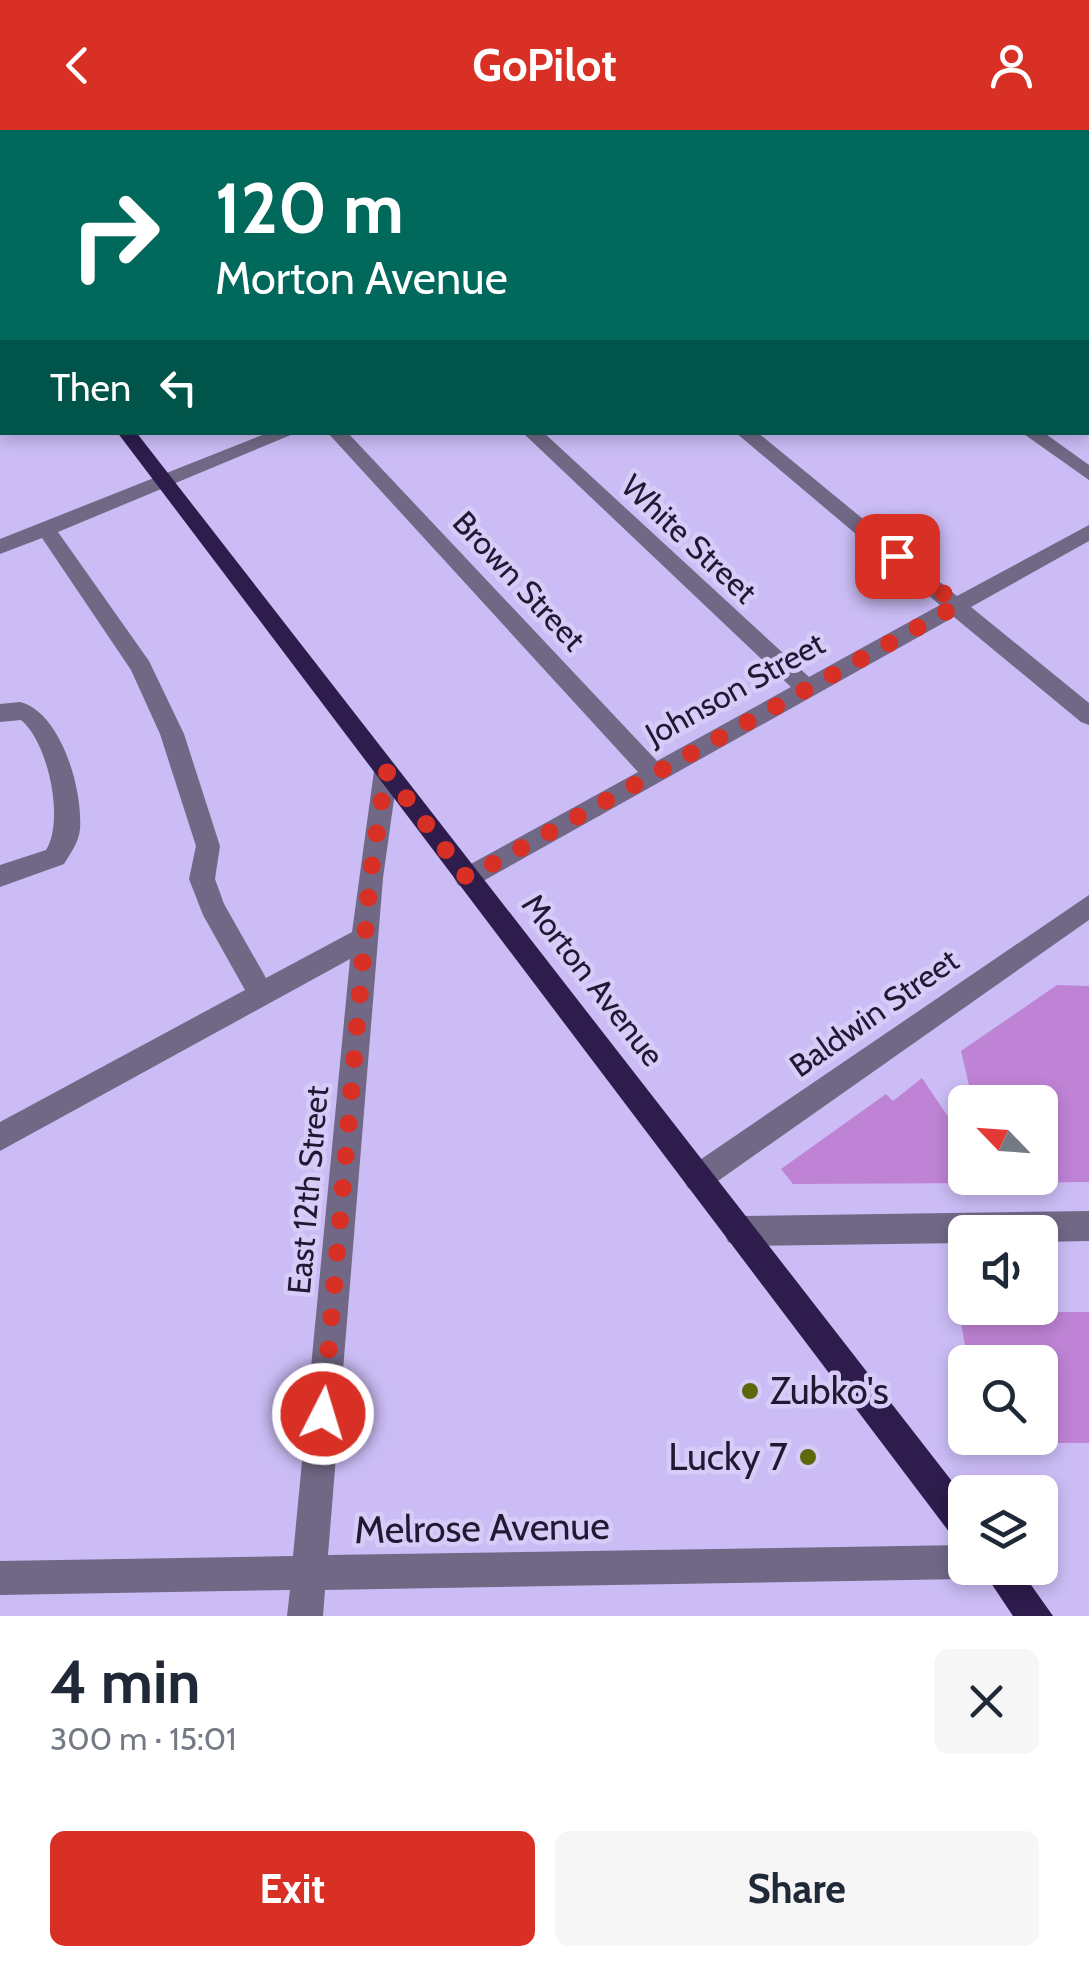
<!DOCTYPE html>
<meta charset="utf-8">
<style>
:root{--surface:#fff;--page:#f6f6f7;--text:#1f2937;--muted:#747a83;--accent:#d93025}
body{margin:0;font-family:Cabin,sans-serif;background:var(--page);color:var(--text);height:100vh;display:flex;flex-direction:column;font-size:38px;white-space:nowrap}
*{box-sizing:border-box;margin:0}
p{font-size:32px;color:var(--muted)}
.icon{flex:none;width:55px;height:55px;fill:none;stroke:currentColor;stroke-width:2;stroke-linecap:round;stroke-linejoin:round}
.map{position:relative;height:1486px;overflow:hidden}
.sheet{display:flex;flex-direction:column;background:var(--surface);flex:1}
.sheet>*{flex:none}
.guide{position:absolute;left:0px;top:0px;width:1090px;height:305px;box-shadow:0 5px 15px #0003;background:#00695c;color:#fff;overflow:hidden}
.needle{width:65px;rotate:295deg}
.tools{position:absolute;left:948px;top:955px;display:grid;gap:20px}
.tools a{display:grid;place-items:center;width:110px;height:110px;border-radius:15px;background:var(--surface);box-shadow:0 5px 15px #0003;font-size:50px}
.pin{position:absolute;display:grid;place-items:center;width:85px;height:85px;color:#fff;margin:-42px;border-radius:20px;box-shadow:0 5px 15px #0006}
.me{position:absolute;width:110px;margin:-55px;rotate:5deg;stroke-linejoin:round;filter:drop-shadow(0 0 8px #0008)}
.turn{display:flex;align-items:center;gap:35px;height:210px;padding:0 50px;font-size:45px}
.turn .icon{width:130px;height:130px;stroke-width:2.5}
.turn b{display:block;font-size:70px;line-height:85px}
.then{display:flex;align-items:center;height:95px;padding:0 50px;background:#0003;gap:20px;font-size:38px}
.round{display:grid;place-items:center;flex:none;width:105px;height:105px;border-radius:15px;background:var(--page)}
.overview{display:flex;align-items:center;justify-content:space-between;height:170px;padding:0 50px}
h1{font-size:60px;font-weight:700;line-height:75px}
.cta{display:flex;gap:20px;margin-top:auto;padding:20px 50px}
.cta a{flex:1;height:115px;border-radius:15px;background:var(--accent);color:#fff;font-size:40px;font-weight:700;line-height:115px;text-align:center}
.cta a+a{background:var(--page);color:var(--text)}
header{display:flex;justify-content:space-between;align-items:center;height:130px;padding:0 50px;background:var(--accent);color:#fff;font-size:45px;font-weight:700}
.map>svg:first-child{display:block}
.built{fill:#c5affd}
.building{fill:#bf83d5}
.lines{fill:none;stroke-linecap:round;stroke-linejoin:round}
.minor{fill:#706885;fill-rule:evenodd}
.major{fill:#2d1c4c;fill-rule:evenodd}
.route{stroke:#d93025;stroke-width:18;stroke-dasharray:0 32.4}
.poi-dot{fill:#5d680c;stroke:#d7ccf7;stroke-width:4}
.labels{text-anchor:middle;stroke-width:9;stroke-linejoin:round;paint-order:stroke}
.street-label{font-size:32px;fill:#211833;stroke:#d7ccf7}
.near-poi-label{font-size:38px;fill:#211833;stroke:#d7ccf7;text-anchor:start}
.near-street-label{font-size:38px;fill:#211833;stroke:#d7ccf7}
</style>
<header><svg class="icon" aria-label="back" viewBox="0 0 24 24"><path d="M15 5l-7 7 7 7"/></svg>GoPilot<svg class="icon" aria-label="person" viewBox="0 0 24 24"><circle cx="12" cy="8" r="4"/><path d="M4 21q1-7 8-7t8 7"/></svg></header>
<div class="map">
<svg width="1089" height="1486" viewBox="0 0 1089 1486">
<rect width="100%" height="100%" fill="#cbbcf5"/>
<path class="built" d="M0,0H411L2,2L0,48Z"/>
<path class="building" d="M1057,855L1089,856V1052L992,1053L991,1048H1040V972H973L961,921Z
M922,948L965,1012V1048H988L992,1053L793,1054L781,1039L886,964L893,971Z
M959,1182H1089V1313H983L982,1308H1040V1232H968Z"/>
<g class="lines">
<path class="minor" d="M70,0H84V2H70Z
M422,0H436V2H422Z
M808,0H826L827,2H809Z
M0,53H2V63H0Z
M1088,157H1089V168H1088Z
M270,302H298L58,402L149,531L184,604L220,716L215,749L224,774L266,848L352,802L374,641L378,634H394L398,641L383,748L328,1425L965,1415V1438H980L977,1444L965,1449L325,1460L323,1486H287L290,1460L0,1465V1431L293,1426L350,829L0,1021V992L245,860L203,785L189,749L196,716L160,604L131,540L42,408L0,424V409Z
M327,302H347L657,631L791,557L522,302H543L809,547L940,475L735,302H757L957,466L1089,395V411L971,477L1089,573V595L1081,592L954,487L476,755L467,759L458,755L454,748L458,741L638,642Z
M1021,302H1043L1089,335V350Z
M20,572C61,582 83,660 80,699C79,712 70,724 64,734L0,757V735L46,720C65,690 48,612 21,590L0,592V574Z
M1089,765V790L708,1058L698,1062L688,1058L683,1048L688,1038Z
M1089,1081V1111L1040,1112V1102H965V1113L739,1116L728,1112L724,1101L728,1090L739,1086Z"/>
<path class="major" d="M0,132L2,133V145H0Z
M117,302H136L965,1368V1412L953,1407Z
M981,1438H1019L1053,1486H1013Z"/>
</g>
<g class="lines">
<path class="route" d="M323,1284L370,748L386,641L467,748L958,475L897,426"/>
</g>
<g class="poi-dot">
<circle cx="750" cy="1261" r="10"/>
<circle cx="808" cy="1327" r="10"/>
</g>
<g class="labels">
<g class="street-label">
<text transform="translate(689 409) rotate(43)" y="11">White Street</text>
<text transform="translate(519 451) rotate(47)" y="11">Brown Street</text>
<text transform="translate(735 559) rotate(-29)" y="11">Johnson Street</text>
<text transform="translate(593 850) rotate(52)" y="11">Morton Avenue</text>
<text transform="translate(874 883) rotate(-35)" y="11">Baldwin Street</text>
<text transform="translate(308 1060) rotate(-85)" y="11">East 12th Street</text>
</g>
<g class="near-poi-label">
<text x="770" y="1274">Zubko's</text>
<text x="788" y="1340" text-anchor="end">Lucky 7</text>
</g>
<g class="near-street-label">
<text transform="translate(482 1398) rotate(-1)" y="13">Melrose Avenue</text>
</g>
</g>
</svg>
<div class="tools">
<a><svg class="needle" viewBox="-14 -14 28 28"><path d="M0-13l5 13h-10z" fill="#e53935"/><path d="M0 13l5-13h-10z" fill="#747a83"/></svg></a>
<a><svg class="icon" aria-label="sound" viewBox="0 0 24 24"><path d="M4 9h4l5-4v14l-5-4H4zM17 9q2 3 0 6"/></svg></a>
<a><svg class="icon" aria-label="search" viewBox="0 0 24 24"><circle cx="10" cy="10" r="6"/><path d="M15 15l6 6"/></svg></a>
<a><svg class="icon" aria-label="layers" viewBox="0 0 24 24"><path d="M12 4l9 5-9 5-9-5zM3 14l9 5 9-5"/></svg></a>
</div>
<div class="pin" style="left:897px;top:426px;background:#d93025"><svg class="icon" aria-label="arrive" viewBox="0 0 24 24"><path d="M6 21V4h12l-3 4 3 4H6"/></svg></div>
<svg class="me" style="left:323px;top:1284px" viewBox="-20 -20 40 40"><circle r="17" fill="#d93025" stroke="#fff" stroke-width="3"/><path d="M0-11L8 9 0 5-8 9z" fill="#fff"/></svg>
<div class="guide">
<div class="turn"><svg class="icon" aria-label="right" viewBox="0 0 24 24"><path d="M7 20v-9h11M14 6l5 5-5 5"/></svg><div><b>120 m</b>Morton Avenue</div></div>
<div class="then">Then<svg class="icon" aria-label="left" viewBox="0 0 24 24"><path d="M17 20v-9H6M10 6l-5 5 5 5"/></svg></div>
</div>
</div>
<section class="sheet">
<div class="overview"><div><h1>4 min</h1><p>300 m · 15:01</p></div><a class="round"><svg class="icon" aria-label="close" viewBox="0 0 24 24"><path d="M6 6l12 12M18 6L6 18"/></svg></a></div>
<div class="cta"><a>Exit</a><a>Share</a></div>
</section>
